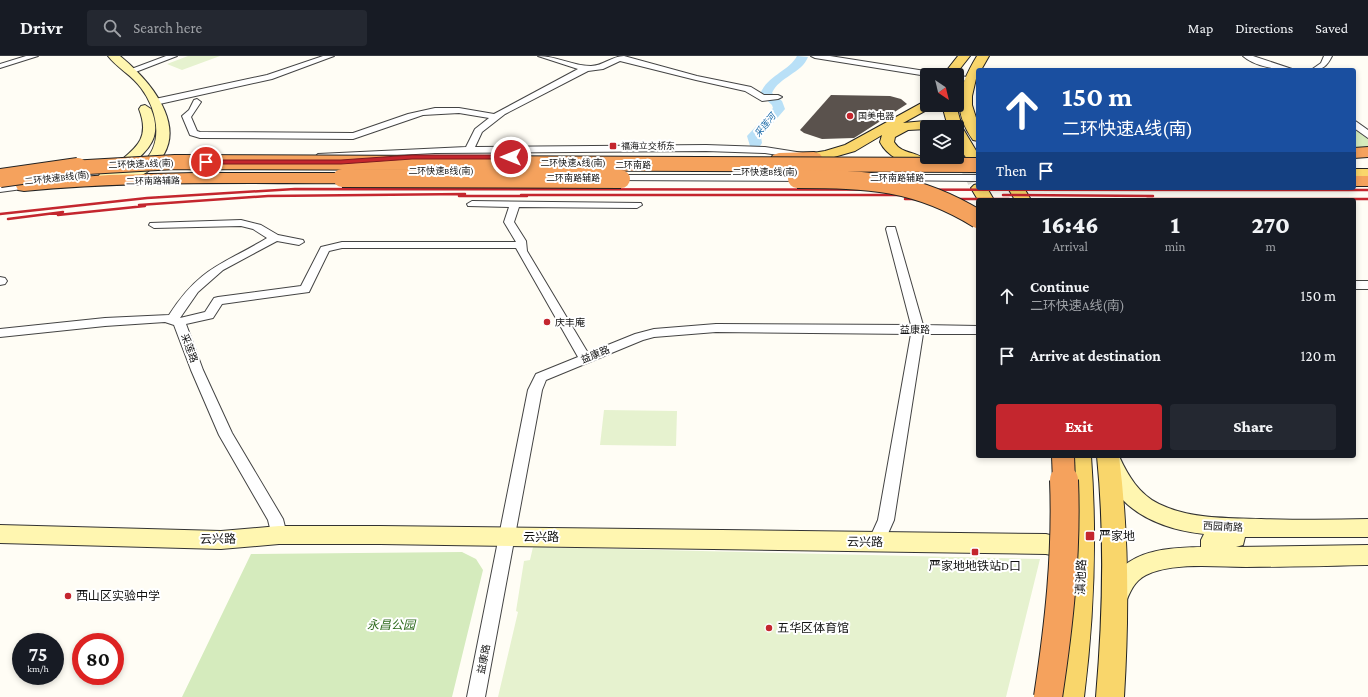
<!DOCTYPE html>
<meta charset="utf-8">
<style>
:root{--surface:#171b24;--page:#242831;--text:#f1f3f6;--muted:#9ea1a6;--line:#363941;--accent:#c4262e}
body{margin:0;font-family:"Crimson Pro","Noto Sans SC",serif;background:var(--page);color:var(--text);height:100vh;display:flex;flex-direction:column;font-size:15px;white-space:nowrap}
*{box-sizing:border-box;margin:0}
p{font-size:13px;color:var(--muted)}
.icon{flex:none;width:22px;height:22px;fill:none;stroke:currentColor;stroke-width:2;stroke-linecap:round;stroke-linejoin:round}
.map{position:relative;flex:1;overflow:hidden}
.details{position:absolute;left:976px;top:142px;width:380px;height:260px;display:flex;flex-direction:column;background:var(--surface);border-radius:4px;box-shadow:0 2px 6px #0003}
.details>*{flex:none}
.hud{position:absolute;left:976px;top:12px;width:380px;height:122px;border-radius:4px;box-shadow:0 2px 6px #0003;background:#1a4fa0;color:#fff;overflow:hidden}
.needle{width:26px;rotate:145deg}
.fabs{position:absolute;left:920px;top:12px;display:grid;gap:8px}
.fabs a{display:grid;place-items:center;width:44px;height:44px;border-radius:4px;background:var(--surface);box-shadow:0 2px 6px #0003;font-size:20px}
.speed{position:absolute;left:12px;top:577px;display:flex;gap:8px;font-size:20px;font-weight:700;text-align:center}
.speed>*{display:grid;place-content:center;width:52px;height:52px;border-radius:50%;background:var(--surface);box-shadow:0 2px 6px #0003;line-height:1}
.speed small{font-size:10px;font-weight:400}
.speed .limit{border:6px solid #d22;background:#fff;color:#111}
.pin{position:absolute;display:grid;place-items:center;width:34px;height:34px;color:#fff;margin:-17px;border:2px solid #fff;border-radius:50%;box-shadow:0 1px 4px #0007}
.me{position:absolute;width:44px;margin:-22px;rotate:270deg;stroke-linejoin:round;filter:drop-shadow(0 0 3px #0008)}
.turn{display:flex;align-items:center;gap:14px;height:84px;padding:0 20px;font-size:18px}
.turn .icon{width:52px;height:52px;stroke-width:2.5}
.turn b{display:block;font-size:28px;line-height:34px}
.then{display:flex;align-items:center;height:38px;padding:0 20px;background:#0003;gap:8px;font-size:15px}
.eta{display:flex;justify-content:space-evenly;align-items:center;height:68px;text-align:center}
.eta b{font-size:24px;font-weight:800;line-height:28px}
.primary-button{display:flex;gap:8px;margin-top:auto;padding:8px 20px}
.primary-button a{flex:1;height:46px;border-radius:4px;background:var(--accent);color:#fff;font-size:16px;font-weight:800;line-height:46px;text-align:center}
.primary-button a+a{background:var(--page);color:var(--text)}
ul{padding:0;list-style:none}
li{display:flex;align-items:center;gap:12px;height:60px;padding:0 20px}
li div{flex:1}
li b{display:block;font-size:15px}
li em{font-style:normal}
header{display:flex;align-items:center;gap:24px;box-sizing:border-box;height:56px;padding:0 20px;background:var(--surface);border-bottom:1px solid var(--line)}
header strong{font-size:19px}
nav{display:flex;gap:22px;margin-inline-start:auto;font-size:14px}
.search{width:280px;height:36px;background:var(--page);display:flex;align-items:center;gap:10px;box-sizing:border-box;padding:0 14px;border-radius:4px;color:var(--muted);font-size:15px}
.map>svg:first-child{display:block}
.green{fill:#d5ebbd}
.pitch{fill:#e6f2cf}
.lines{fill:none;stroke-linecap:round;stroke-linejoin:round}
.river{fill:#b9e0f7;fill-rule:evenodd}
.building{fill:#5a524d}
.primary-tunnel-far1{stroke:#dbdad3;stroke-width:13;stroke-dasharray:13 6;stroke-linecap:butt}
.primary-tunnel{stroke:#dbdad3;stroke-width:16;stroke-dasharray:16 8;stroke-linecap:butt}
.street-casing{stroke:#444;stroke-width:2}
.secondary-casing{stroke:#333;stroke-width:2}
.primary-casing{stroke:#222;stroke-width:2}
.highway-casing{stroke:#222;stroke-width:2}
.street{fill:#fff;fill-rule:evenodd}
.secondary{fill:#fff6b0;fill-rule:evenodd}
.primary{fill:#f9d66b;fill-rule:evenodd}
.highway{fill:#f5a25d;fill-rule:evenodd}
.rail{stroke:#c4262e;stroke-width:2.5}
.highway-bridge-far3-casing{stroke:#222;stroke-width:16;stroke-linecap:butt}
.highway-bridge-far2-casing{stroke:#222;stroke-width:20;stroke-linecap:butt}
.highway-bridge-far1-casing{stroke:#222;stroke-width:24;stroke-linecap:butt}
.highway-bridge-casing{stroke:#222;stroke-width:30;stroke-linecap:butt}
.highway-bridge-far3{stroke:#f5a25d;stroke-width:14}
.highway-bridge-far2{stroke:#f5a25d;stroke-width:18}
.highway-bridge-far1{stroke:#f5a25d;stroke-width:22}
.highway-bridge{stroke:#f5a25d;stroke-width:28}
.route{fill:#c4262e;stroke:#7f191e}
.poi-dot{fill:#c4262e;stroke:#fff;stroke-width:1.5}
.labels{text-anchor:middle;stroke-width:4;stroke-linejoin:round;paint-order:stroke}
.far-poi-label{font-size:9px;fill:#111;stroke:#fff;text-anchor:start}
.far-water-label{font-size:9px;font-style:italic;fill:#1768a6;stroke:#fff}
.far-street-label{font-size:9px;fill:#111;stroke:#fff}
.poi-label{font-size:10px;fill:#111;stroke:#fff;text-anchor:start}
.street-label{font-size:10px;fill:#111;stroke:#fff}
.near-poi-label{font-size:12px;fill:#111;stroke:#fff;text-anchor:start}
.near-street-label{font-size:12px;fill:#111;stroke:#fff}
.near-park-label{font-size:12px;font-style:italic;fill:#2f6b1f;stroke:#fff}
</style>
<header>
<strong>Drivr</strong>
<div class="search"><svg class="icon" aria-label="search" viewBox="0 0 24 24"><circle cx="10" cy="10" r="6"/><path d="M15 15l6 6"/></svg>Search here</div>
<nav><a>Map</a><a>Directions</a><a>Saved</a></nav>
</header>
<div class="map">
<svg width="1368" height="641" viewBox="0 0 1368 641">
<rect width="100%" height="100%" fill="#fffdf5"/>
<path class="green" d="M1354,72L1368,83V92H1354Z
M462,496L476,503L483,514L452,641H182L251,498Z"/>
<path class="pitch" d="M188,0H220L182,14L167,8Z
M604,354L677,355L676,390L600,389Z
M533,491L1040,503L1006,641H498L518,556L516,555L524,505L530,504Z"/>
<g class="lines">
<path class="river" d="M797,0L808,1C802,17 779,21 772,37L782,45L785,53L761,81L762,87L760,90H750L747,80L773,52L772,49L760,38C768,19 789,15 797,0Z"/>
</g>
<path class="building" d="M831,39L890,40L901,43L907,48L854,82L822,83L804,77L800,74Z"/>
<g class="lines">
<path class="primary-tunnel-far1" d="M962,100L969,112"/>
<path class="primary-tunnel" d="M968,111L977,128"/>
<defs>
<path id="street" d="M26,0H38L0,12V8Z
M166,0H177L133,17L126,15Z
M323,0H334L272,23L155,49L151,46L155,43L267,19Z
M538,0C557,0 573,10 591,10C603,10 612,0 624,0L697,20L751,31L764,39H778L782,41L778,43L762,45L745,35L696,24L620,5L603,13L588,15L505,58L482,76L475,91L706,89L765,91L803,97L808,100L803,103L765,97L706,95L435,97L321,103L316,100L318,98L466,91L475,73L489,62L459,57L423,59L353,83L200,82L190,79L182,60L189,54L194,44L197,43L201,46L191,61L197,75L200,76L353,77L408,58L435,52H459L494,58L578,13Z
M811,0H830L938,17L942,19L927,20L815,2Z
M1243,0H1253L1295,14C1279,14 1255,11 1243,0Z
M1324,0H1332C1327,10 1323,14 1311,14L1321,7Z
M957,20L969,21L973,23L969,25L957,24Z
M1354,64L1368,74V82L1354,72Z
M613,119H806L811,122L806,125L610,124L608,122Z
M885,119H978V125L882,124L880,122Z
M34,126L37,127L39,129L37,131L0,136V130Z
M472,145L641,147L642,149L637,152L519,151L514,166L526,185L527,195L588,297L635,278L654,273L716,268L911,269L886,173L887,171H895L923,269L978,270V278H923L894,464L882,491L876,493L870,491L868,486L878,464L911,278L716,276L654,281L643,284L546,324L542,334L485,641H467L528,334L536,318L578,301L516,192H342L329,195L309,236L222,248L213,262L186,268L203,314L232,377L283,463L287,479L285,484L279,486L273,484L268,464L219,379L191,314L174,269L165,266L105,270L0,281V273L105,262L169,259C200,211 222,209 267,182L253,173L241,170L154,172L149,169L150,167L241,164L261,169L278,179L303,184L304,186L299,189L277,185L223,214L198,236L180,262L205,256L214,242L218,241L301,230L321,191L342,186H516L504,166L509,151L468,150L467,148Z
M0,221L5,222L7,225L5,228L0,229Z
M1354,225H1368V233H1354Z"/>
<path id="secondary" d="M108,0H120C153,27 197,80 147,116C136,124 114,127 100,124L98,121L100,118L107,117C128,95 153,89 139,53L141,50L145,49L151,53C164,85 145,96 123,116C131,115 136,112 142,107C165,88 157,53 141,32C132,19 117,12 108,0Z
M1099,400H1119C1128,420 1139,438 1159,448C1190,463 1227,462 1261,463C1297,464 1332,464 1368,463V481H1245L1243,489L1236,491L1368,489V509C1327,510 1287,511 1246,511C1216,511 1173,506 1146,519C1134,525 1130,536 1125,548L1117,551L1109,548L1105,540C1119,495 1160,492 1201,491V484L1204,478C1168,474 1131,461 1111,429C1106,420 1103,409 1099,400Z
M0,469L221,475L279,470H380L1046,478L1082,487L1085,494L1082,501L1074,504L1046,498L380,488H279L221,493L0,487Z"/>
<path id="primary" d="M958,0H970L955,19H943Z
M977,0H989L981,14H978L972,40V49L978,68V85L973,84C951,53 959,30 977,0Z
M927,44V49H933L932,51L903,67L925,65L942,68L944,71H927V73L908,74L895,81L894,86C902,99 917,95 923,103L921,106C905,110 887,100 880,86L882,79L855,95L827,103L794,108L789,107L787,104L789,101L825,95L845,89Z
M942,49H956L962,71L978,98L977,103H967C959,92 957,84 957,71H948Z
M1354,113H1368V121H1354Z
M978,128V132H987L994,144H978L971,132L974,129Z
M1008,132H1024L1031,144H1015Z
M1069,400H1091C1097,481 1094,561 1084,641H1056C1068,561 1073,481 1069,400Z
M1097,400H1119C1129,480 1129,560 1124,641H1096C1103,560 1105,481 1097,400Z"/>
<path id="highway" d="M1368,91V101L1354,102V92Z
M814,96L820,98L822,101L820,104L779,107L773,105L771,102L773,99L779,97Z
M194,117H363L369,119L371,122L369,125L363,127C250,128 137,124 24,135L18,134L16,130L18,126L24,125L109,119Z
M1354,120H1368V130H1354Z"/>
</defs>
<use href="#street" class="street-casing"/>
<use href="#secondary" class="secondary-casing"/>
<use href="#primary" class="primary-casing"/>
<use href="#highway" class="highway-casing"/>
<use href="#street" class="street"/>
<use href="#secondary" class="secondary"/>
<use href="#primary" class="primary"/>
<use href="#highway" class="highway"/>
<path class="rail" d="M521,139H911
M1003,139L1153,140
M459,140H527
M905,143H1009
M1147,143H1368
M139,149L268,140L465,138
M0,158L147,142L295,133L1368,134
M58,159L145,150
M8,163L63,156"/>
<defs>
<path id="highway-bridge-far3" d="M70,112L175,106L978,109"/>
<path id="highway-bridge-far2" d="M0,122L78,111
M342,122L621,123
M797,123C868,123 916,125 978,163"/>
<path id="highway-bridge-far1" d="M1063,400L1064,425"/>
<path id="highway-bridge" d="M1048,641C1059,569 1067,497 1064,424"/>
</defs>
<use href="#highway-bridge-far3" class="highway-bridge-far3-casing"/>
<use href="#highway-bridge-far2" class="highway-bridge-far2-casing"/>
<use href="#highway-bridge-far1" class="highway-bridge-far1-casing"/>
<use href="#highway-bridge" class="highway-bridge-casing"/>
<use href="#highway-bridge-far3" class="highway-bridge-far3"/>
<use href="#highway-bridge-far2" class="highway-bridge-far2"/>
<use href="#highway-bridge-far1" class="highway-bridge-far1"/>
<use href="#highway-bridge" class="highway-bridge"/>
</g>
<path class="route" d="M412,99H511L514,101L511,103H412L341,108H206L203,106L206,104H341Z"/>
<g class="poi-dot">
<circle cx="850" cy="60" r="4"/>
<rect x="609" y="86" width="8" height="8" rx="2"/>
<circle cx="547" cy="266" r="4"/>
<rect x="1085" y="475" width="10" height="10" rx="2"/>
<rect x="971" y="492" width="8" height="8" rx="2"/>
<circle cx="68" cy="540" r="4"/>
<circle cx="769" cy="572" r="4"/>
</g>
<g class="labels">
<g class="far-poi-label">
<text x="858" y="63">国美电器</text>
<text x="621" y="93">福海立交桥东</text>
</g>
<g class="far-water-label">
<text transform="translate(765 69) rotate(-51)" y="3">采莲河</text>
</g>
<g class="far-street-label">
<text x="573" y="110">二环快速A线(南)</text>
<text transform="translate(141 108) rotate(-2)" y="3">二环快速A线(南)</text>
<text x="633" y="112">二环南路</text>
<text x="441" y="118">二环快速B线(南)</text>
<text x="765" y="119">二环快速B线(南)</text>
<text transform="translate(57 122) rotate(-6)" y="3">二环快速B线(南)</text>
<text x="573" y="125">二环南路辅路</text>
<text x="897" y="125">二环南路辅路</text>
<text transform="translate(153 125) rotate(-1)" y="3">二环南路辅路</text>
</g>
<g class="poi-label">
<text x="555" y="270">庆丰庵</text>
</g>
<g class="street-label">
<text x="915" y="277">益康路</text>
<text transform="translate(190 292) rotate(70)" y="4">采莲路</text>
<text transform="translate(595 298) rotate(-22)" y="4">益康路</text>
<text transform="translate(1223 470) rotate(3)" y="4">西园南路</text>
<text transform="translate(483 603) rotate(-79)" y="4">益康路</text>
</g>
<g class="near-poi-label">
<text x="1099" y="484">严家地</text>
<text x="975" y="514" text-anchor="middle">严家地地铁站D口</text>
<text x="76" y="544">西山区实验中学</text>
<text x="777" y="576">五华区体育馆</text>
</g>
<g class="near-street-label">
<text x="541" y="485">云兴路</text>
<text transform="translate(218 483) rotate(-1)" y="4">云兴路</text>
<text transform="translate(865 486) rotate(1)" y="4">云兴路</text>
<text transform="translate(1081 521) rotate(-88)" y="4">滇池路</text>
</g>
<g class="near-park-label">
<text x="391" y="573">永昌公园</text>
</g>
</g>
</svg>
<div class="fabs">
<a><svg class="needle" viewBox="-14 -14 28 28"><path d="M0-13l5 13h-10z" fill="#e53935"/><path d="M0 13l5-13h-10z" fill="#9ea1a6"/></svg></a>
<a><svg class="icon" aria-label="layers" viewBox="0 0 24 24"><path d="M12 4l9 5-9 5-9-5zM3 14l9 5 9-5"/></svg></a>
</div>
<div class="speed"><div>75<small>km/h</small></div><div class="limit">80</div></div>
<div class="pin" style="left:206px;top:106px;background:#d93025"><svg class="icon" aria-label="arrive" viewBox="0 0 24 24"><path d="M6 21V4h12l-3 4 3 4H6"/></svg></div>
<svg class="me" style="left:511px;top:101px" viewBox="-20 -20 40 40"><circle r="17" fill="#c4262e" stroke="#fff" stroke-width="3"/><path d="M0-11L8 9 0 5-8 9z" fill="#fff"/></svg>
<div class="hud">
<div class="turn"><svg class="icon" aria-label="ahead" viewBox="0 0 24 24"><path d="M12 20V5M6 11l6-6 6 6"/></svg><div><b>150 m</b>二环快速A线(南)</div></div>
<div class="then">Then<svg class="icon" aria-label="arrive" viewBox="0 0 24 24"><path d="M6 21V4h12l-3 4 3 4H6"/></svg></div>
</div>
<section class="details">
<div class="eta">
<div><b>16:46</b><p>Arrival</p></div>
<div><b>1</b><p>min</p></div>
<div><b>270</b><p>m</p></div>
</div>
<ul>
<li><svg class="icon" aria-label="ahead" viewBox="0 0 24 24"><path d="M12 20V5M6 11l6-6 6 6"/></svg><div><b>Continue</b><p>二环快速A线(南)</p></div><em>150 m</em></li>
<li><svg class="icon" aria-label="arrive" viewBox="0 0 24 24"><path d="M6 21V4h12l-3 4 3 4H6"/></svg><div><b>Arrive at destination</b></div><em>120 m</em></li>
</ul>
<div class="primary-button"><a>Exit</a><a>Share</a></div>
</section>
</div>
